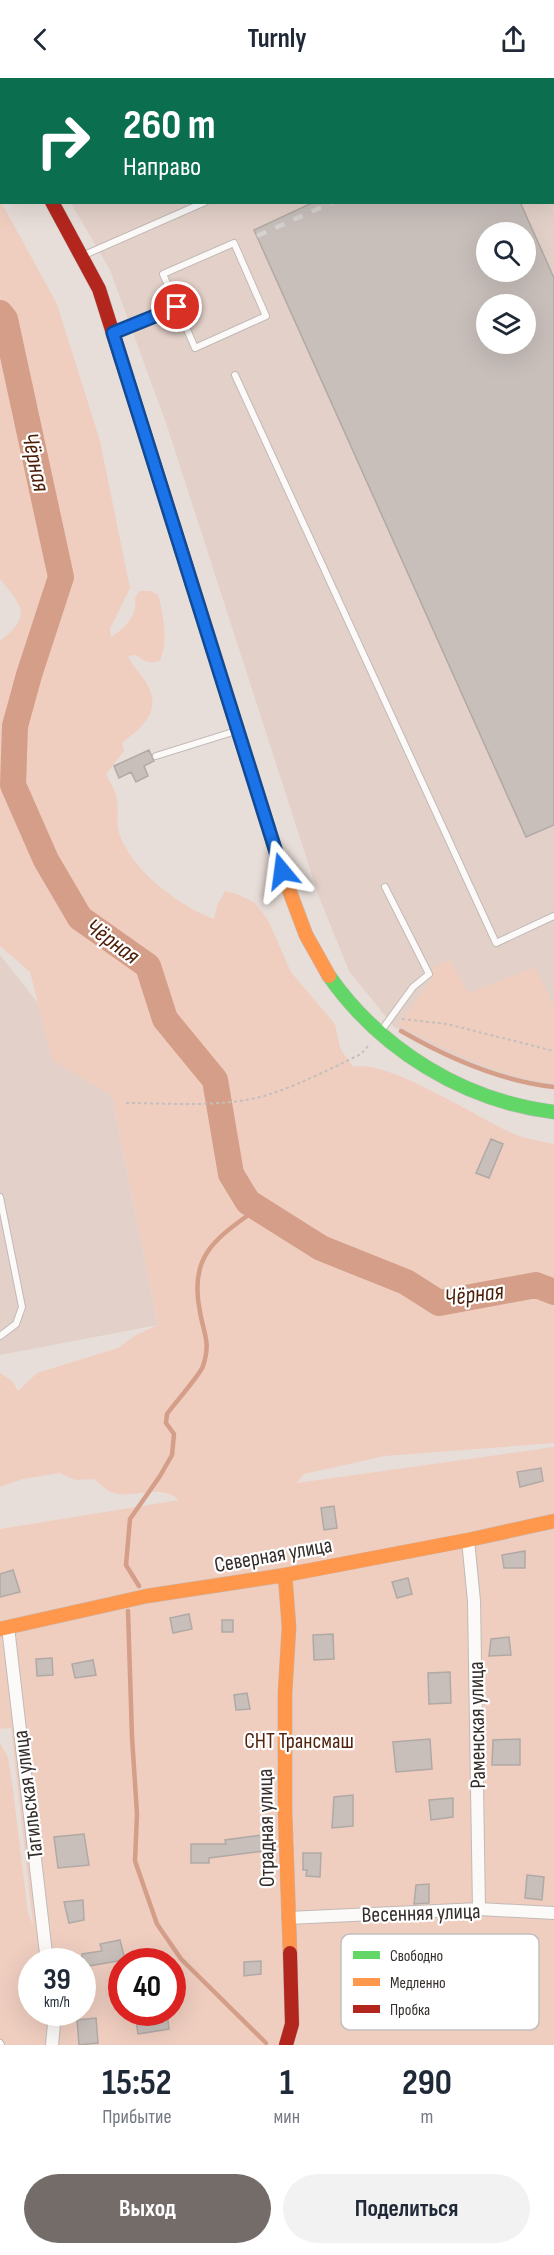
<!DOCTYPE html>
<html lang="ru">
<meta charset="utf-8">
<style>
:root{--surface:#fff;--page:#f2f2f3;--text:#1f2937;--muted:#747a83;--accent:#746c68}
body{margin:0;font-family:"Sofia Sans Condensed",sans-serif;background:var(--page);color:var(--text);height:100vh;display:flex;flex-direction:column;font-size:22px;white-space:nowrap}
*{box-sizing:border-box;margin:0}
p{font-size:20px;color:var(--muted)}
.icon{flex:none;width:33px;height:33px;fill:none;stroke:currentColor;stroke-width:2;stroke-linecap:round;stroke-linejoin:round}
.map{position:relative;height:1967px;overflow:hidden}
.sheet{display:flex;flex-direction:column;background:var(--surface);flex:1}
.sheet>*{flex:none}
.hud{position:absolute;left:0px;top:0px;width:555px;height:126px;box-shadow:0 6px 24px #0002;background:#0b6e4f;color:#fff;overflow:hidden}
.controls{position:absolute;left:476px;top:144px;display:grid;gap:12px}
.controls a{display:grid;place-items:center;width:60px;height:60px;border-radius:50%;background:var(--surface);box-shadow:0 6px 24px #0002;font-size:30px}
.speed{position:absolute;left:18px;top:1870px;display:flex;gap:12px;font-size:30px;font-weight:700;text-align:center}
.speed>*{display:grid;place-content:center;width:78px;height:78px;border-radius:50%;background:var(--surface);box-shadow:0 6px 24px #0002;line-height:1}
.speed small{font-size:15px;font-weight:400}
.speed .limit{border:9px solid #d22;background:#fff;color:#111}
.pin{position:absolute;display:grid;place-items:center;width:51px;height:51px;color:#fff;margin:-26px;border:3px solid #fff;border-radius:50%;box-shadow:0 2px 6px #0007}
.me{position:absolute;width:66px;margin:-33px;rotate:344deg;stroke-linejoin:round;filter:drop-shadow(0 0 4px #0008)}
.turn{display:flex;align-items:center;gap:21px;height:126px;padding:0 24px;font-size:27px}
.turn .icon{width:78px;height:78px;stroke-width:2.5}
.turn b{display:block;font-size:42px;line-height:51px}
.eta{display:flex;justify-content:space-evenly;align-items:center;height:102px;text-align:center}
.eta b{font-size:36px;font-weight:700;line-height:42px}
.cta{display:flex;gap:12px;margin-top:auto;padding:12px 24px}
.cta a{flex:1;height:69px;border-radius:36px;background:var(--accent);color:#fff;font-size:24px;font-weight:700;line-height:69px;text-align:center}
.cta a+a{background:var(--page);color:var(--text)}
header{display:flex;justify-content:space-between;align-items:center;height:78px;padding:0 24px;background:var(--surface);font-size:27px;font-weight:700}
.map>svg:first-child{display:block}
.built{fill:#e3d1c9;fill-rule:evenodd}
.green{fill:#efcec0;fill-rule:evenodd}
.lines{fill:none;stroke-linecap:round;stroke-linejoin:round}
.stream{stroke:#d49e88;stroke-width:4.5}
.river{stroke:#d49e88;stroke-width:26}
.building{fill:#c8bfbb;stroke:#b1a9a5;stroke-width:1.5;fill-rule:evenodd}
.lane-casing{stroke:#c2bab6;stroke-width:8}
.street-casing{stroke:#c2bab6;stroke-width:14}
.fast-casing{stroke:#c2bab6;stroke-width:15}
.slow-casing{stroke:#c2bab6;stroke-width:15}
.jam-casing{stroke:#c2bab6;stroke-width:15}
.path{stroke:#c3bfbd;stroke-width:2;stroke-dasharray:3 3;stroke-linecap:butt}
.lane{stroke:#fcfaf9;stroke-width:6}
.street{stroke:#fcfaf9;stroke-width:12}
.fast{stroke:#63d668;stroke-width:14}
.slow{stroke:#ff974d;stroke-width:14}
.jam{stroke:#b3261e;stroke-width:14}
.rail{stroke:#d5d2d0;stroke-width:4.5;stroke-dasharray:10 10;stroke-linecap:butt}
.route-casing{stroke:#114b97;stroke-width:15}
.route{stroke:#1a73e8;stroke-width:10}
.labels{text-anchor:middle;stroke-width:4.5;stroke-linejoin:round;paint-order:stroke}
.street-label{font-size:22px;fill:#352e2b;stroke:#fff}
.park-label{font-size:22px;fill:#52230e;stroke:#fff}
.water-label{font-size:24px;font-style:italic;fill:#4c1e08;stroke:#fff}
.key{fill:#fff;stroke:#c2c0bf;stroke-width:1.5}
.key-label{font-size:16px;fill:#352e2b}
</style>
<header><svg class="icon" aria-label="back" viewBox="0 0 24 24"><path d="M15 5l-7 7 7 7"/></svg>Turnly<svg class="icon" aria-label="share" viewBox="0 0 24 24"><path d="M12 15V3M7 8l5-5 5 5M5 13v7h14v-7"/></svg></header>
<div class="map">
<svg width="554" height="1967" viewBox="0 0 554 1967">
<rect width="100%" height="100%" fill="#e8ded9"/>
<path class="built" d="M0,0H554V1010L529,1007L460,981L394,949L349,893L319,819L167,348L110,192L71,125L554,124V2H2L1,5ZM486,154H525V194H486ZM486,226H525V266H486Z
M0,877L112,1018L158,1247L0,1277Z"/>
<path class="green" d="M0,122L57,226L100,363L130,510L110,551L111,559C125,550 138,537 135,520L139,513H150L158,517C164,536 168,565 160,583C150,586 145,584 136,577L128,578C133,590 144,598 149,610C161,635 139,652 122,665L124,673L106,696C110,705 116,713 117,722C119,733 116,744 119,755C131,792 179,828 214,841L217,828L225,813L237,816L255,825L268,842L291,894L335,946L340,970L353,989C386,980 479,1041 514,1056C526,1061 541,1063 554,1066V1365L385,1378L304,1396L297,1405L554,1369V1967H0V1665L8,1679L13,1712L28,1835L33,1847L11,1650L0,1651V1451L179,1422C160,1406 140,1419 118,1416C109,1415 101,1407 94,1401L75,1402L60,1395L23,1401L0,1409V1295L12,1303L18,1313L37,1295L118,1270L136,1257L158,1247L112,1018L52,982L30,894L0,868V563C32,538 23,529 0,501ZM32,1884H82V1935H32ZM122,1884H172V1935H122Z
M451,882L468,915L535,889L554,928V1005C498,999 448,972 398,947L433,899L431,890Z"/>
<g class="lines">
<path class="stream" d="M401,953C448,980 500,1003 554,1009
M139,1508L126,1487L130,1441L160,1398L172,1377L174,1356L166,1345L167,1336C174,1326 200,1297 203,1288C211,1264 204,1257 200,1234C188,1176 217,1160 258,1130
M128,1533L132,1659L137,1736L135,1783L157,1846L181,1881L266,1965"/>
<path class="river" d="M0,235L5,241L61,499L29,597L15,648L13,707L46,782L80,840L148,888L165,941L215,1002L231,1096L248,1124L321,1170L406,1204L439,1225L536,1207L554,1214"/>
</g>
<path class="building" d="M314,124H520L554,200V747L526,759L254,152ZM486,154H525V194H486ZM486,226H525V266H486Z
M149,672L154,683L144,688L148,698L136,704L131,694L119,700L114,688Z
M491,1061L503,1066L489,1100L476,1095Z
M541,1390L543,1403L520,1409L517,1394Z
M334,1428L337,1450L324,1452L321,1430Z
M525,1473V1490H504L502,1477Z
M13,1492L20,1514L0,1519V1496Z
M408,1500L412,1516L397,1520L392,1504Z
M189,1536L192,1551L173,1555L170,1540Z
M222,1542H233V1554H222Z
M333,1556L334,1581L314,1582L313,1557Z
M509,1559L511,1577L489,1578L491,1561Z
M52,1580L53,1597L37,1598L36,1581Z
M93,1582L96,1597L75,1600L72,1586Z
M450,1594L451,1625L429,1626L428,1595Z
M247,1615L250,1631L236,1632L234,1617Z
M430,1661L432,1691L396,1694L393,1664Z
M520,1661V1687H492L493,1662Z
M353,1717V1748L332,1750L334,1719Z
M453,1720V1739L431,1742L429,1722Z
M84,1756L89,1787L58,1790L54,1759Z
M262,1757L264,1773L209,1780V1785H191V1766H226L225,1762Z
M303,1775H321L320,1799L306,1798L307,1792H303Z
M527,1797L544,1799L542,1822L525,1820Z
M429,1806V1825L414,1826L416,1807Z
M83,1822L84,1842L69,1845L64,1824Z
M120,1862L125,1882L82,1889V1876L102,1873L100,1866Z
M261,1883V1896L244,1898V1884Z
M142,1935H167L169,1951L138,1956L135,1936Z
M96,1940L98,1965L79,1967L77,1942Z"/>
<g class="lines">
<defs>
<path id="lane" d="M87,2L88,0
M234,165L266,238L195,270L163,196Z
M82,178L205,124
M114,255L177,229
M235,297L496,865L554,838
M156,678L236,653
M381,953L413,909L429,896L385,809
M0,1119L22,1229L16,1246L0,1258
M0,1965L1,1967"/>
<path id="street" d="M0,30L2,33
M468,1462L474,1523L479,1831
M8,1549L47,1884
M288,1840L479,1831L554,1835
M52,1967L55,1935"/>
<path id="fast" d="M329,898C381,972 464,1023 554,1034"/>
<path id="slow" d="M188,493L282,793L306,857L329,898
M285,1497L289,1549L285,1615V1734L290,1875
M0,1551L147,1518L285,1497L468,1462L554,1443"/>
<path id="jam" d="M52,124L99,211L188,493
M286,1967L292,1946L290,1875"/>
</defs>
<use href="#lane" class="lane-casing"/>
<use href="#street" class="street-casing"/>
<use href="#fast" class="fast-casing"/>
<use href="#slow" class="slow-casing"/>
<use href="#jam" class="jam-casing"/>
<path class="path" d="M402,941L447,946L554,973
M126,1025C171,1025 219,1030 264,1018C297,1008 330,991 361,976L368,968"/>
<use href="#lane" class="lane"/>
<use href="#street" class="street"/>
<use href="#fast" class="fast"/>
<use href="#slow" class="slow"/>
<use href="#jam" class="jam"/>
<path class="rail" d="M53,0L55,2
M531,2L534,0
M257,158L333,124"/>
</g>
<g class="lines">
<defs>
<path id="route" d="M177,229L113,255L282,793"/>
</defs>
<use href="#route" class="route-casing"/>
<use href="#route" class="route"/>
</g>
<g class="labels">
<g class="street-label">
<text transform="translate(273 1476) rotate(-10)" y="8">Северная улица</text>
<text transform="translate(476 1647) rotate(-91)" y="8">Раменская улица</text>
<text transform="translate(27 1717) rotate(-97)" y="8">Тагильская улица</text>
<text transform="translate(265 1750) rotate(-91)" y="8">Отрадная улица</text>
<text transform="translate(421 1834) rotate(-2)" y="8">Весенняя улица</text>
</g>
<g class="park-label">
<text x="299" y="1670">СНТ Трансмаш</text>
</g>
<g class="water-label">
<text transform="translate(36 384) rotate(78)" y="8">Чёрная</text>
<text transform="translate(113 863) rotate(36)" y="8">Чёрная</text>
<text transform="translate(474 1216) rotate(-7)" y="8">Чёрная</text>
</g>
</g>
<rect x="341" y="1856" width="198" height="96" rx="9" class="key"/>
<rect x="353" y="1873" width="27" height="8" fill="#63d668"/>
<rect x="353" y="1900" width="27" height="8" fill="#ff974d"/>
<rect x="353" y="1927" width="27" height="8" fill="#b3261e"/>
<g class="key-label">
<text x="390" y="1883">Свободно</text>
<text x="390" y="1910">Медленно</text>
<text x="390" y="1937">Пробка</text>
</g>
</svg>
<div class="controls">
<a><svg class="icon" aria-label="search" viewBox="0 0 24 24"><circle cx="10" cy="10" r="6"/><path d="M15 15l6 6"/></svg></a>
<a><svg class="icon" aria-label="layers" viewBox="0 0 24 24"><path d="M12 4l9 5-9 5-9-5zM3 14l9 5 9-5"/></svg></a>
</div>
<div class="speed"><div>39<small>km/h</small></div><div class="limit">40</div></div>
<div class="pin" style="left:177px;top:229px;background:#d93025"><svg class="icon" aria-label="arrive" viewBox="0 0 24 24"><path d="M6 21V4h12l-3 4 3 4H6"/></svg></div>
<svg class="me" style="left:282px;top:793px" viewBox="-20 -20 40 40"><path d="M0-17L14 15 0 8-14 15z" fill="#1a73e8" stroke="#fff" stroke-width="4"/></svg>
<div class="hud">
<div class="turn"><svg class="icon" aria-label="right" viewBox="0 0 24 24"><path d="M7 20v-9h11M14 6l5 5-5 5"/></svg><div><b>260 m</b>Направо</div></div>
</div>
</div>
<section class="sheet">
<div class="eta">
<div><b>15:52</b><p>Прибытие</p></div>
<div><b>1</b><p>мин</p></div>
<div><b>290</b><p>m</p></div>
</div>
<div class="cta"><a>Выход</a><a>Поделиться</a></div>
</section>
